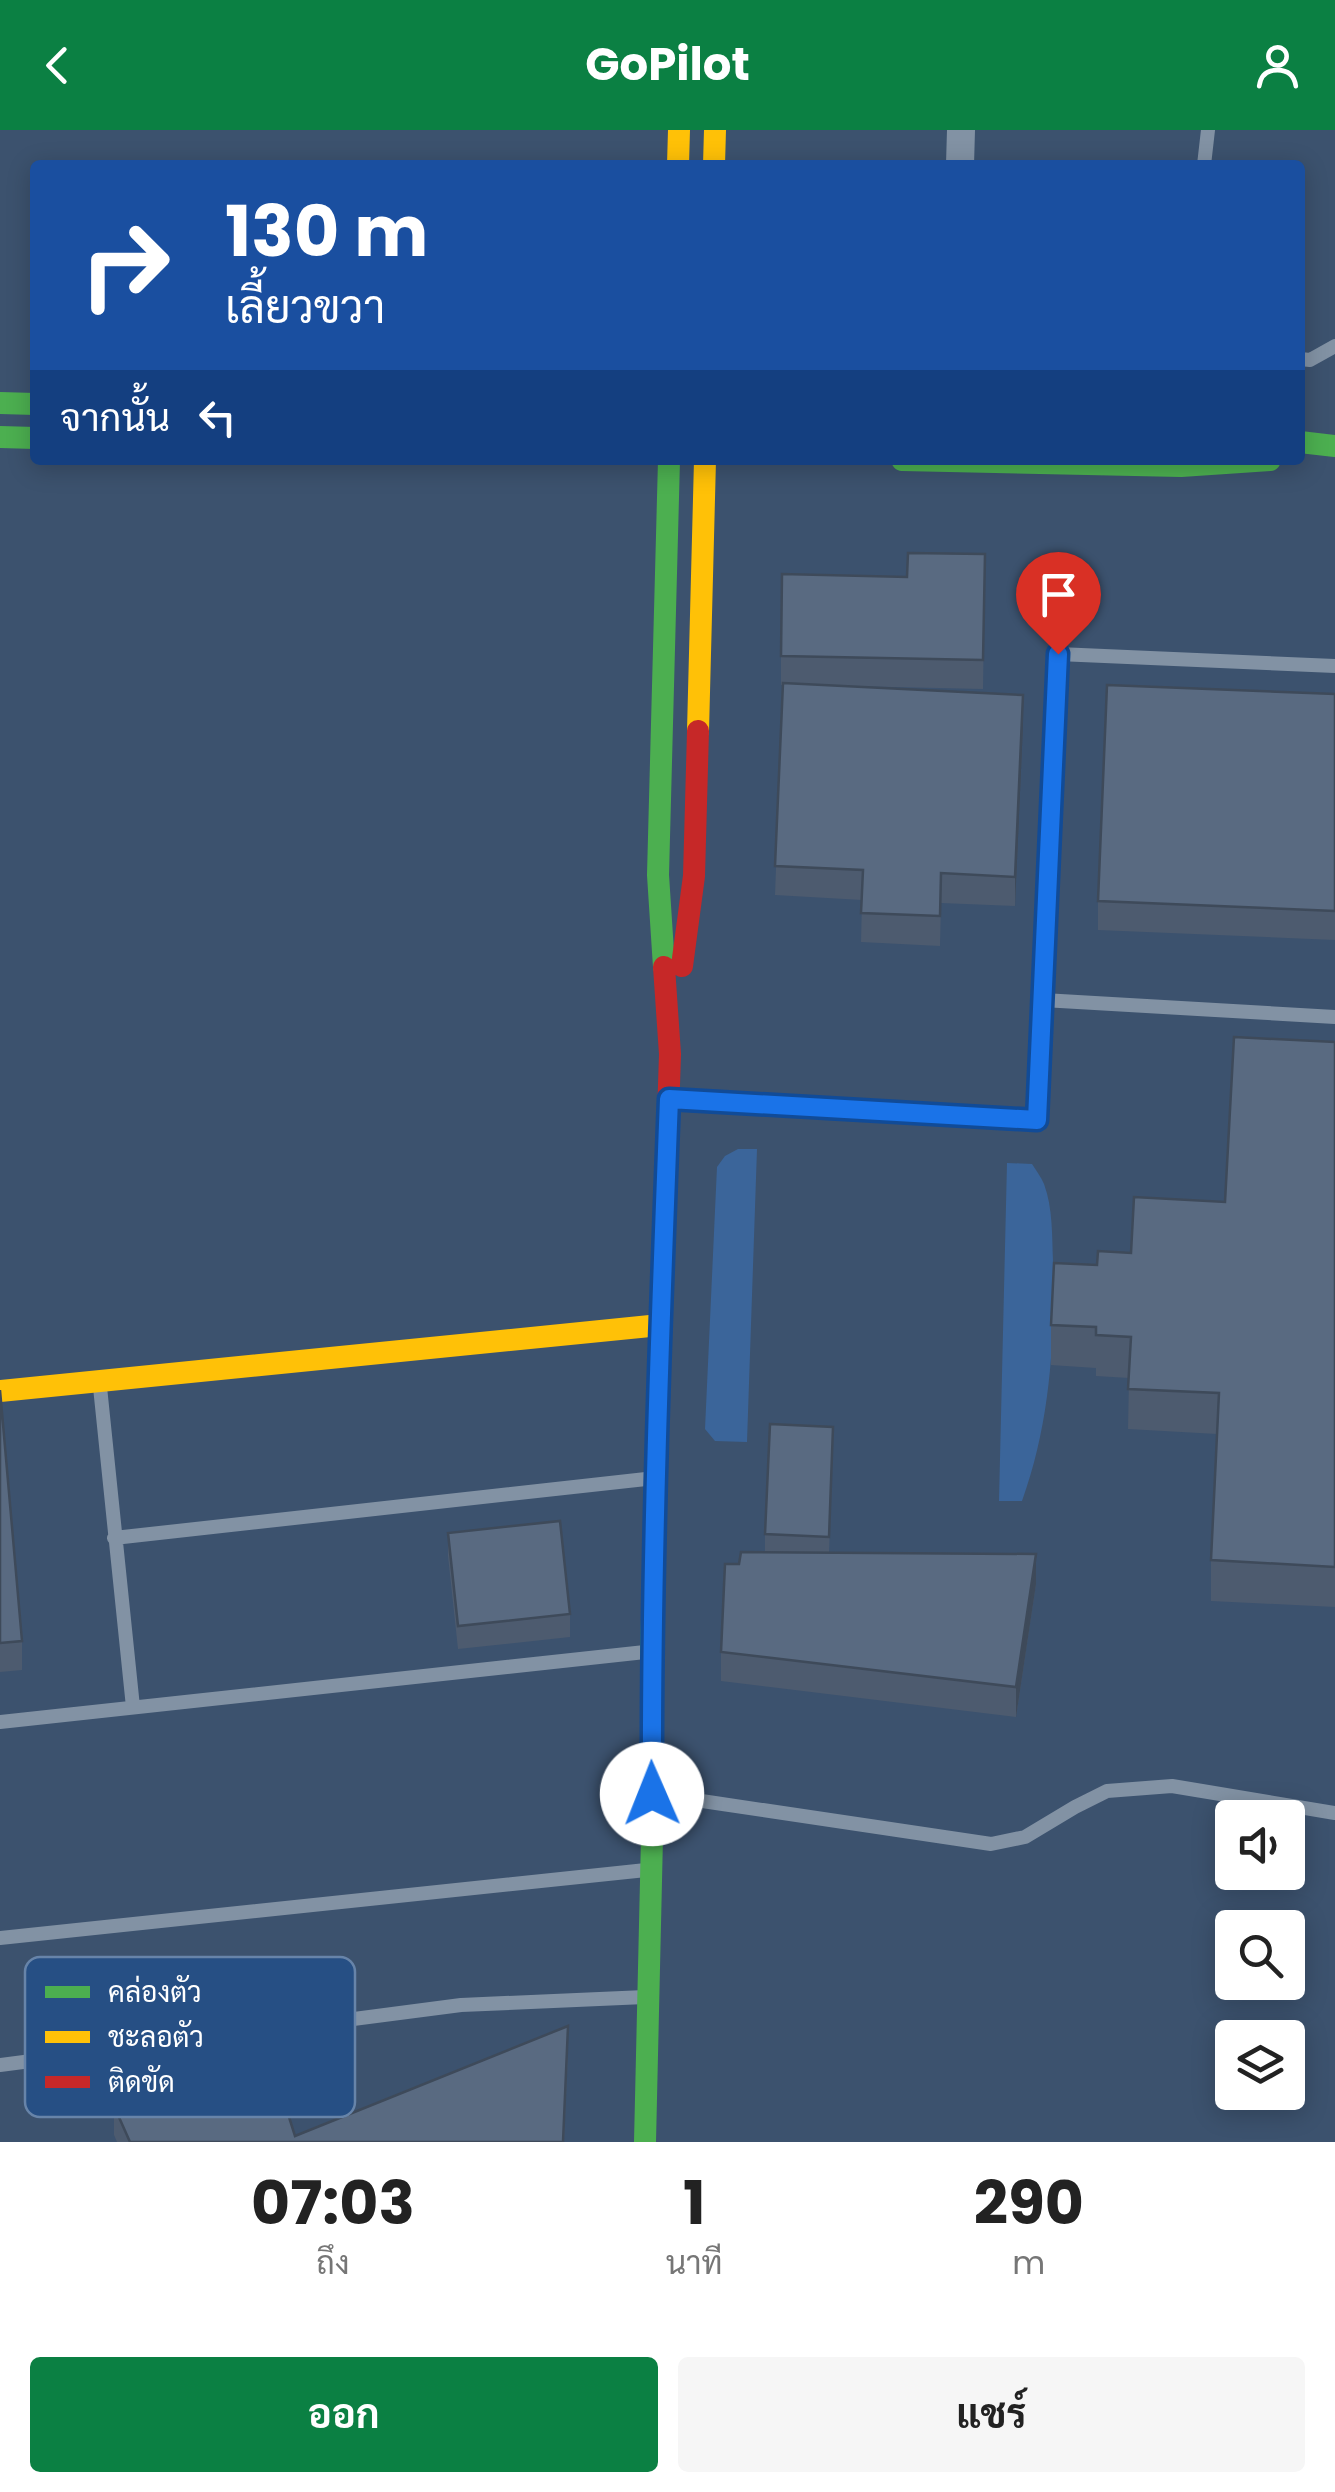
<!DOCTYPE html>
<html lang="th">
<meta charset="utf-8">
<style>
:root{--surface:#fff;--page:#f6f6f6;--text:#222;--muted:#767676;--accent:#0b8043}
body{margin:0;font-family:Poppins,Sarabun,sans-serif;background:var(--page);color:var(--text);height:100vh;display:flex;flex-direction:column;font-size:38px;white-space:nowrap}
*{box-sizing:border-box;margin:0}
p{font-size:32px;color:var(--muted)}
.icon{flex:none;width:55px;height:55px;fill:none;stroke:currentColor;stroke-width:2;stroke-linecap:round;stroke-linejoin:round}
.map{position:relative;height:2012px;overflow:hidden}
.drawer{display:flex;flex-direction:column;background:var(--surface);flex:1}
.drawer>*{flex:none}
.guide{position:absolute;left:30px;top:30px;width:1275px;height:305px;border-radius:10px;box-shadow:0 5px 25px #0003;background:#1a4fa0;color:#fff;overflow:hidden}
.controls{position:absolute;left:1215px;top:1670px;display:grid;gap:20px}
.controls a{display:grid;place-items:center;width:90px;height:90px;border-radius:10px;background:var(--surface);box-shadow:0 5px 25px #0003;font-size:50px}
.pin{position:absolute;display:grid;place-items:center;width:85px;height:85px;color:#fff;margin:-102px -42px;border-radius:50% 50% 50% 0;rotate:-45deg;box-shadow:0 0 10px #0007}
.pin .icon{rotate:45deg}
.me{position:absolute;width:110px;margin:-55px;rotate:359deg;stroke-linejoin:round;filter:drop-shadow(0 0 8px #0008)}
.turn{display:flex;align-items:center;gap:35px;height:210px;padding:0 30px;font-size:45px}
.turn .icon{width:130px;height:130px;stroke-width:2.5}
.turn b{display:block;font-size:70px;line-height:85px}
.then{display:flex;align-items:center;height:95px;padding:0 30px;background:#0003;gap:20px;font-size:38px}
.eta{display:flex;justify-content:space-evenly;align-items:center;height:170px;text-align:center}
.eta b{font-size:60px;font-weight:700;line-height:70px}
.action{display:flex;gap:20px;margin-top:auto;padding:20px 30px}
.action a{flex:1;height:115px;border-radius:10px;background:var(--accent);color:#fff;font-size:40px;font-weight:700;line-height:115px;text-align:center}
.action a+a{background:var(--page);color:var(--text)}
header{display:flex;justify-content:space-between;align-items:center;height:130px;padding:0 30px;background:var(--accent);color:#fff;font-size:45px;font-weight:700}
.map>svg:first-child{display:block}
.green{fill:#3b659a}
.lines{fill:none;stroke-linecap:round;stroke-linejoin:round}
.lane{stroke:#8292a4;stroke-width:14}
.street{stroke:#8292a4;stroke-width:28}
.fast{stroke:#4caf50;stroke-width:22}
.slow{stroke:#ffc107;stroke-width:22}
.jam{stroke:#c62828;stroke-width:22}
.wall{fill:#4d5b6f}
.shaded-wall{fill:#3e4a5a}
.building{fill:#596a81;stroke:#3e4a5a;stroke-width:2.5}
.route-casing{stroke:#114b97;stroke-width:25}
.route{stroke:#1a73e8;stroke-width:18}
.key{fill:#264f84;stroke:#6784a9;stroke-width:2.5}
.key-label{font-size:28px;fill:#fff}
</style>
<header><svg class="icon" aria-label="back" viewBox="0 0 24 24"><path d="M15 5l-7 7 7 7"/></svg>GoPilot<svg class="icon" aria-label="person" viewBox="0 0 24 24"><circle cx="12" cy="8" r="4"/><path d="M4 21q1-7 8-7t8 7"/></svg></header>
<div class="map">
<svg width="1335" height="2012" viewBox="0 0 1335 2012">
<rect width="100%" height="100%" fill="#3c526e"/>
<path class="green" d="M738,1019H757L747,1312L715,1311L705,1299L717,1037L725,1026Z
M1007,1033L1032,1034C1036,1040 1041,1047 1044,1054C1053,1078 1052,1107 1053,1132C1055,1212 1050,1294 1022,1371H999Z"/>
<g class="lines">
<path class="lane" d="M1204,35L1208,0
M1300,229L1310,230L1335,216
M1043,870L1335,887
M672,969L1037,990L1058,524L1335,536
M100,1257L133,1577
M114,1408L655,1348
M0,1592L645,1522
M655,1664L991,1714L1025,1707L1075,1677L1107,1661L1172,1656L1335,1683
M0,1808L646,1740
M0,1935L461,1875L645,1867"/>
<path class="street" d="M960,35L961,0"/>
<path class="fast" d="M0,273L35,274
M0,307L35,308
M1300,312L1335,316
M902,330L1181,336L1270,330
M664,837L658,745L669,330
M645,2012L653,1664L651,1521L661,1202"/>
<path class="slow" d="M678,35L679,0
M714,35L715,0
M698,601L705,330
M0,1261L660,1195"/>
<path class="jam" d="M682,836L694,746L698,601
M661,1202L670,924L664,837"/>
</g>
<path class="wall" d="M985,424L983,559L847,556L1023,594L1015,776L941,773L940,816L861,812L862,770L775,765L783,555H781V526L907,447Z
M1335,564V810L1098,800V771Z
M1335,912V1477L1211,1471V1430L1217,1304L1128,1299L1129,1248L1096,1246V1238L1051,1235V1195L1097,1135L1131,1123L1225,1072Z
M0,1260L22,1511V1540L0,1542Z
M833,1320L829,1423L1036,1454L1016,1587L721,1551V1522L739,1434L765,1423V1404Z
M448,1403L570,1484V1507L458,1519L448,1426Z
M568,1925L564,2012H117L114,2005V1976L295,2006Z"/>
<path class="shaded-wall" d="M1023,565V594L1015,776V747Z
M1036,1424V1454L1016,1587V1557Z"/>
<path class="building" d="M908,423L985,424L983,530L781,526L782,444L907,447Z
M783,553L1023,565L1015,747L941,743L940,786L861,783L863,740L775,736Z
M1107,555L1335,564V781L1098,771Z
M1234,907L1335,912V1437L1211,1430L1219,1263L1128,1259L1131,1207L1096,1205V1197L1051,1195L1054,1133L1097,1135L1098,1121L1131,1123L1134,1067L1225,1072Z
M0,1260L22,1511L0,1513Z
M770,1294L833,1297L829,1407L765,1404Z
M560,1391L570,1484L458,1496L448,1403Z
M741,1422L1036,1424L1016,1557L721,1522L725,1434H739Z
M568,1896L563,2012H130L114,1976L271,1930L295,2006Z"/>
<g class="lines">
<defs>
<path id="route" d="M652,1664C651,1432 660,1201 669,969L1037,990L1058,524"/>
</defs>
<use href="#route" class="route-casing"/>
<use href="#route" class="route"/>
</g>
<rect x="25" y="1827" width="330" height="160" rx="15" class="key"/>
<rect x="45" y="1856" width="45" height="12" fill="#4caf50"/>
<rect x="45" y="1901" width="45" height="12" fill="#ffc107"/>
<rect x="45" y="1946" width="45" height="12" fill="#c62828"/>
<g class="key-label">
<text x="108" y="1872">คล่องตัว</text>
<text x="108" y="1917">ชะลอตัว</text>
<text x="108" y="1962">ติดขัด</text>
</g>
</svg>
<div class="controls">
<a><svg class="icon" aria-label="sound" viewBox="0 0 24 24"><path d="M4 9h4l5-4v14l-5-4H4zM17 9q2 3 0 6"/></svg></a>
<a><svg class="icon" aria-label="search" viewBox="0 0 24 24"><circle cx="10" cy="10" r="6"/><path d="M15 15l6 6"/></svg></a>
<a><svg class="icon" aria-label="layers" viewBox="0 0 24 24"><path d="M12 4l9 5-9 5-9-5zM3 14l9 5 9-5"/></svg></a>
</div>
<div class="pin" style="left:1058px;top:524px;background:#d93025"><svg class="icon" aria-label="arrive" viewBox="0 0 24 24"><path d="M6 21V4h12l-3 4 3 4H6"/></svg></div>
<svg class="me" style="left:652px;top:1664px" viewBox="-20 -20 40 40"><circle r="19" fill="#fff"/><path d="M0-13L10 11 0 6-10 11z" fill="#1a73e8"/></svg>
<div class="guide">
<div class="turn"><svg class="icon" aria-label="right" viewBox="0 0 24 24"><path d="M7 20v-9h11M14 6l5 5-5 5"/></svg><div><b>130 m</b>เลี้ยวขวา</div></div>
<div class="then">จากนั้น<svg class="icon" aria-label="left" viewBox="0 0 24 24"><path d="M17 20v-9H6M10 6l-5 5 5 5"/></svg></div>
</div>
</div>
<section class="drawer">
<div class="eta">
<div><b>07:03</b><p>ถึง</p></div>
<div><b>1</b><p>นาที</p></div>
<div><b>290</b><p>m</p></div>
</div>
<div class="action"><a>ออก</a><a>แชร์</a></div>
</section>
